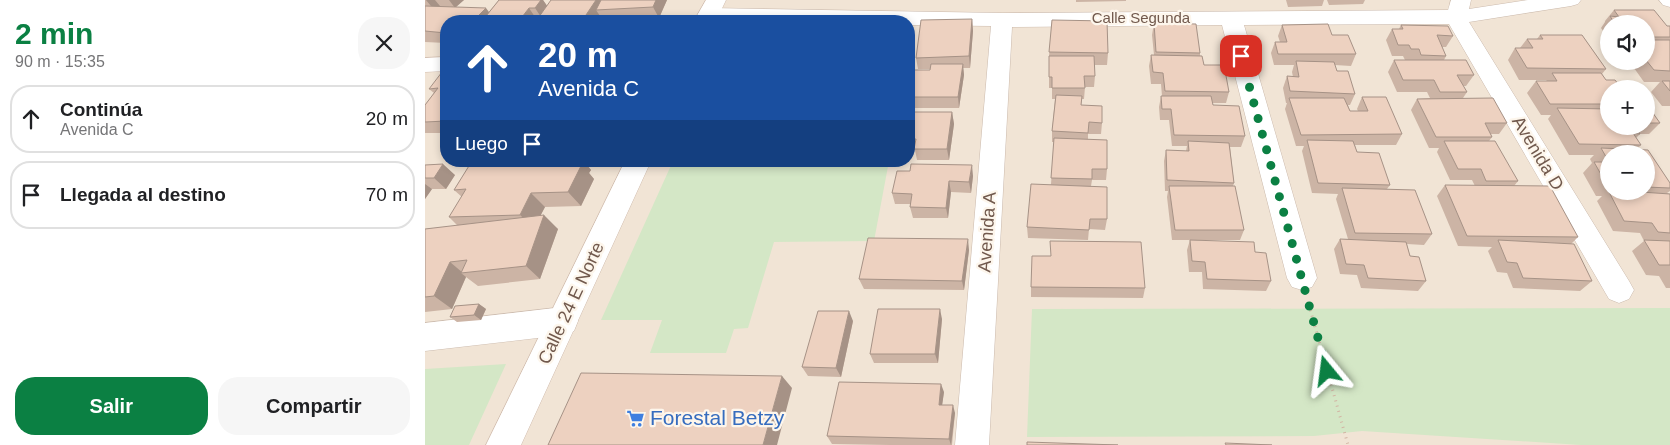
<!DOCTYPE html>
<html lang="es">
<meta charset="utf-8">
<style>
:root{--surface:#fff;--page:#f6f6f6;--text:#202124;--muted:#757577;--line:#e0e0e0;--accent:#0b8043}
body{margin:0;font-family:Arial,sans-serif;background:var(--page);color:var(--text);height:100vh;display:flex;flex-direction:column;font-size:19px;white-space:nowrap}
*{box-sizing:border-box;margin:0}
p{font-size:16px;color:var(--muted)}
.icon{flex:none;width:28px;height:28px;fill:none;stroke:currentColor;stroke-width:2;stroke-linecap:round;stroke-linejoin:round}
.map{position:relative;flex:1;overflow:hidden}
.drawer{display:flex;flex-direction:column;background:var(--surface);width:425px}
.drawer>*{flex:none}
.banner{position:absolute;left:15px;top:15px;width:475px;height:152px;border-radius:20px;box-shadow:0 2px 8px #0003;background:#1a4fa0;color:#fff;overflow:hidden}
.buttons{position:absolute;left:1175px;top:15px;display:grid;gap:10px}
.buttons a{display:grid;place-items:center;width:55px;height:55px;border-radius:50%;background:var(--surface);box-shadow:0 2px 8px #0003;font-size:25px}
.pin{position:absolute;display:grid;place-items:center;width:42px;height:42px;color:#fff;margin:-21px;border-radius:10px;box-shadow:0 2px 8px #0006}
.me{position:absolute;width:55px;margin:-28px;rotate:344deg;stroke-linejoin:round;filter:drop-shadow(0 0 4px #0008)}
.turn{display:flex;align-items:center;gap:18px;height:105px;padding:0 15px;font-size:22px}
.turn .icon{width:65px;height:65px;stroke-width:2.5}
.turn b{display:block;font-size:35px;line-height:42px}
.then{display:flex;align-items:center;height:48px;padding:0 15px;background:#0003;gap:10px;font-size:19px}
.round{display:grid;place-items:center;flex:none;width:52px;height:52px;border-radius:20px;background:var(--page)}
.overview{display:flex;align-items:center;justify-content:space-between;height:85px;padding:0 15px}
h1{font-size:30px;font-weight:600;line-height:38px;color:var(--accent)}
.button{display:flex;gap:10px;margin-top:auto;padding:10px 15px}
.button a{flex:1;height:58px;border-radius:20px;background:var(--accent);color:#fff;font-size:20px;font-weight:600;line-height:58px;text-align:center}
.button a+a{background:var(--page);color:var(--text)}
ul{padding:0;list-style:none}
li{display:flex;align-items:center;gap:15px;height:68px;margin:0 10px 8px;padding:0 5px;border:2px solid var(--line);border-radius:20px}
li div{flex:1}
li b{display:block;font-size:19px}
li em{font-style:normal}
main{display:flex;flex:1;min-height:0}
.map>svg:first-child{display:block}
.residential{fill:#f1e4d5;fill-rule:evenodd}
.green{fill:#d4e7c6}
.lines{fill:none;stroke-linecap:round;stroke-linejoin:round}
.street-casing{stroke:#cbbaad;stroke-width:1}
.secondary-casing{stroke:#d0bcae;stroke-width:1}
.path{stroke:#d2b5a4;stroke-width:3;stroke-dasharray:1 4.5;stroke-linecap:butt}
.street{fill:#fff;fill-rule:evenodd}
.secondary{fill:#fff;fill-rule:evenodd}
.wall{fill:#ccb4a5;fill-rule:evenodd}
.shaded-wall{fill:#a69286}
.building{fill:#edd1c0;stroke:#a69286}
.route{stroke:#0b8043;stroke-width:9;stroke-dasharray:0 16.2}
.labels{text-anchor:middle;stroke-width:4.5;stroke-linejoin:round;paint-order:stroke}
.far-street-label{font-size:15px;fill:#71594d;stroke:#fdf6ec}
.street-label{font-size:18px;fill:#71594d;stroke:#fdf6ec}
.near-shop-label{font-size:21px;fill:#366cbe;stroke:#fdf6ec;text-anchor:start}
</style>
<main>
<section class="drawer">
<div class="overview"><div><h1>2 min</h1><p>90 m · 15:35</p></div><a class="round"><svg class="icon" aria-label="close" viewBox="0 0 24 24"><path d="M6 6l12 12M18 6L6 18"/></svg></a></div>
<ul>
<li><svg class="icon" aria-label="ahead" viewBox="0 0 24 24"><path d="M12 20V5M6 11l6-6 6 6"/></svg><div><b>Continúa</b><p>Avenida C</p></div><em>20 m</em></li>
<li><svg class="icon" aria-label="arrive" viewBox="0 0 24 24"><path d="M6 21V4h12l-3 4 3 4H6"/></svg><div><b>Llegada al destino</b></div><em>70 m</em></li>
</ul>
<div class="button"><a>Salir</a><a>Compartir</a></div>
</section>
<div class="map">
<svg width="1245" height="445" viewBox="0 0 1245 445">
<rect width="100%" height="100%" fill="#faf2e6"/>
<path class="residential" d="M0,0H1245V445H0ZM21,21H484V161H21ZM1184,24H1221V61H1184ZM1184,89H1221V126H1184ZM1184,154H1221V191H1184Z"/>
<path class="green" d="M248,161H464L449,241L349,242L323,328L309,329L301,353H225L237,320H176Z
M1245,308V445H1156L937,431L889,436L602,437L607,309Z
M81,364L44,445H0V369Z"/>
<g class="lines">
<defs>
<path id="street" d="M1026,0H1046L1044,9L1103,0H1156L1153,4L1146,6L1044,22L1204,281L1209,290L1204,299L1194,303L1184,299L1024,24L819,25L892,278L887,287L877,290L867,287L862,278L797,25L587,27L564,445H530L566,26L484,25V21L284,20L277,19L273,14L277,9L284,8L577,13L1023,10Z
M1234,0H1245V7L1238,5Z
M138,307L149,311L153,321L149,331L138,335L0,351V323Z"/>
<path id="secondary" d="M281,0H301L291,21H269Z
M21,57V71L0,72V58Z
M200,161H226L96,445H61Z"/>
</defs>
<use href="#street" class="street-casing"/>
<use href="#secondary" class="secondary-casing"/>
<path class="path" d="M884,305L923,445"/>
<use href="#street" class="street"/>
<use href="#secondary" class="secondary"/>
</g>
<path class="wall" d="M0,0H39L30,7L64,12L74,0H118L122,6L126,0H242L234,18L178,21L175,16L172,21H21V43L0,42Z
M651,0H701V1L651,2Z
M861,0H899L897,6L863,7Z
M902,0H940L938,4L904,5Z
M1189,10L1242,26H1245V106H1237L1226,92L1235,82H1219L1204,61H1221V24H1184V39L1176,28L1180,22V21Z
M547,19L548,31L545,68H538L539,75L534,108H486L484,95L505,70V69H493L491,58Z
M627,20L683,53L682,65H669L670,76L669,87H660L659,99H657L656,105L677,123L676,134H663V139L682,169L681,180H667L666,186L682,219L680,230L664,229L663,240L603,238L602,227L626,184L629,142H627V131L630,99H627V88H624V56Z
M729,23L775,53V55L779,65L804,92L801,103H787L788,105L820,136L816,147H805L809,183L808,186L819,230L815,240H772L830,252L846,281L841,291L778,289L777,272H764L762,250L765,240H747L742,197L743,191H740L739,161L741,150L761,151L762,146H747L744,120H735L734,107L736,96H737L736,84H726L724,66L726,55H729L727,35Z
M857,25L907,35L931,54L926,66L910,65L912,71L930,94L925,105H923L925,111H933L932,109L937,97L977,134L971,145H930L932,152L965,185L962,189L1007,234L999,245L982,244L985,256L1001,281L993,291L936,288L932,275L915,274L909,249L915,239H923L911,199L913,194L887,193L877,151L879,146H871L860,109L862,103H861L858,88L862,76L868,77L867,72L869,65H849L846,53L850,42H855L853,36Z
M976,25L1028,36L1021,47H1017L1021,56L1019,60L1049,75L1041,86H1038L1042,92L1038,98L1082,123L1074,134H1066L1067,137L1064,141L1093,181L1089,186L1153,237L1146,244L1167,281L1155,291L1088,288L1082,273L1072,272L1063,251L1067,247L1033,246L1012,196L1020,185L1050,186L1047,180H1025L1012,152L1014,148H1004L986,110L992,99L1005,98L1002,92H972L963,72L969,60H980L978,56H967L961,40L967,29H974Z
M1115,35H1157L1181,69L1177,74L1181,80H1190L1197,89H1184V126H1221V109H1225L1235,123L1224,134H1215L1211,138L1216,145L1211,150H1223L1245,183V191L1242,193L1245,194V288H1241L1234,276L1221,275L1207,251L1219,241L1215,233L1188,231L1172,201L1177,196H1171L1158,173L1167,163L1165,159L1169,155H1144L1123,119L1126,115H1116L1102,93L1111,81H1121L1122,80H1094L1083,60L1090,48H1095L1102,39H1112ZM1184,154H1221V191H1184Z
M21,72V133H0V105L9,93L4,89Z
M484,112H527L529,124L524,160H492L490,150H484Z
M47,161H166L159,162L166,170L164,173L169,179L156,206L120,207L115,216L133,229L115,279L53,286L41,277L27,309L0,312V229L33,226L24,217L37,197L29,190Z
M0,165L30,175L21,189H7L0,199Z
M548,176L546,193L526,192L523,218H488L485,207V204H470L467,193Z
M544,250L539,290L439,289L434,279Z
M625,256L720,288L718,298L606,297V287Z
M54,304L61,309L56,320L32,322L25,317Z
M517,319L513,363H449L445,354Z
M428,321L416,377L383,376L377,367Z
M519,392L517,405L530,413L527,445H465L407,444L402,436Z"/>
<path class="shaded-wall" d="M1,0H10L15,6L10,11Z
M24,0H39L30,8Z
M116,0H118L125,10L118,20L110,8Z
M171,0H178L171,10L175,16L172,21H157Z
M231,0H242L234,18L228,7Z
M61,8L69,19L68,21H48Z
M104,8L112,20L111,21H94Z
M547,19L548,31L545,68L544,56Z
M538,64L539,75L534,108L533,97Z
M527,112L529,124L524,160L522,149Z
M151,161H159L166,170L164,173L169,179L156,206L143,192L149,165Z
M18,164L30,175L21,189L9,178Z
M547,165L548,176L546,193L544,182Z
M524,181L526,192L523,218L521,208Z
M0,184L7,189L0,199Z
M106,193L120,207L109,228L95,215Z
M119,215L133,229L115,279L101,266Z
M543,239L544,250L539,290L537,281Z
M25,262L38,273H36L41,277L27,309L9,296Z
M54,304L61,309L56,320L49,315Z
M515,309L517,319L513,363L510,354Z
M424,311L428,321L416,377L411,368Z
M357,376L367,388L352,445H338Z
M516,384L519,392L516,413L514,405Z
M528,405L530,413L526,445L524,439Z"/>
<path class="building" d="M74,0H116L110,8H104L94,21H57Z
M126,0H171L157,21H111Z
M176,0H231L228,7L171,10Z
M0,6L61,8L48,21H21V33L0,31Z
M1189,10H1229L1242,26H1245V37H1221V24H1190L1185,16L1194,17Z
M547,19L544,56L491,58L496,20Z
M627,20L682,21L683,53L624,52Z
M729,23L771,24L775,53L731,52Z
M903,24L907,35H923L931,54H853L850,42H862L857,25Z
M976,25L1023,26L1028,36L1012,35L1021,56L996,55L994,49H986L984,45H973L967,29H978Z
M1115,35H1157L1181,69L1102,68L1090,48H1108L1102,39H1118Z
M1221,40H1245V71L1229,70L1221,60Z
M726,55L777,56L779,65H799L804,92L740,91L738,73L728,72Z
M624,56H669L670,76H659L660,88H627V77H624Z
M969,60H1041L1049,75H1032L1042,92H1015L1009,80H978Z
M871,61L909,62L912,71H923L930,94L865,91L862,76L874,77Z
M506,64H538L533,97H484L489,70H505Z
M17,72H21V121L0,122V105L13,88L4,89Z
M1127,73H1176L1181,80H1190L1197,89H1184V104H1125L1111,81H1132Z
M1237,81H1245V91Z
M631,95L657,96L656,105L677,106V123L664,122L663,133L627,131Z
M736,96H786L788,105L814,106L820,136L749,135L746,109H737Z
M937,97H961L977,134L876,135L864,98H919L925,111H943Z
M1068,98L1082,123H1060L1067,137H1011L992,99Z
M1132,108L1184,109V126H1210L1215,134L1208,133L1216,145L1154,144Z
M1221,109H1225L1235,123H1221Z
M484,112H527L522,149H489L491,139H484Z
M629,138L682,140V169H667V179L626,178Z
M882,140L928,141L932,152L954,153L965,185L893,183Z
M763,141L804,143L809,183L742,180L741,150L764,151Z
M1019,141H1070L1093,181H1061L1056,169H1033Z
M1176,148L1223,150L1245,183V188L1221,187V154H1184V185H1182L1169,162H1184Z
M47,161H151L149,165L157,164L143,192L106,193L95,215L24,217L41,189L29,190Z
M18,164L9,178H0V165Z
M486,164L547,165L544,182L524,181L521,208L485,207L487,194L467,193L472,171H485Z
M606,184L682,187V219H665L664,230L602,227Z
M1020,185L1125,186L1153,237L1042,236Z
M744,186H810L819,230H750Z
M917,188L990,190L1007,234L930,233Z
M1183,190L1184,191H1201L1245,194V233L1233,232L1227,223L1199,221Z
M119,215L101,266L36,273L42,260L25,262L9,296L0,297V229Z
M443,238L543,239L537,281L434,279Z
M915,239L981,242L985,256L994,257L1001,281L943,278L939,265L921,264Z
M765,240L829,242L830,252L841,253L846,281L782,279L780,262L767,261Z
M1073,240L1149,244L1167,281L1098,278L1092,263L1082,262Z
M1219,240L1245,241V265H1234Z
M625,241L716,242L720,288L606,287L607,256H626Z
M54,304L49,315L25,317L30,306Z
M453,309H515L510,354H445Z
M393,311H424L411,368L377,367Z
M156,373L357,376L338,445H123Z
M414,382L516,384L514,405H528L524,439L402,436Z
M602,442L693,445H602Z
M800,443L847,445H801Z"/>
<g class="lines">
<path class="route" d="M816,56L902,371"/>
</g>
<defs>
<symbol id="supermarket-bare" viewBox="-9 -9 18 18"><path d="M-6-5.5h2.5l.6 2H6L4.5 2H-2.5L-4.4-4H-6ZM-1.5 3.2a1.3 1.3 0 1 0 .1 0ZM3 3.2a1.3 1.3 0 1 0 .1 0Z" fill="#3f7fe0" stroke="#fdf6ec" stroke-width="2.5" paint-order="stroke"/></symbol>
</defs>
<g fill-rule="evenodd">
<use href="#supermarket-bare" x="198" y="406" width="25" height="25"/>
</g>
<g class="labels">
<g class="far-street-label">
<text x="716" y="23">Calle Segunda</text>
</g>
<g class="street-label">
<text transform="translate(1113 153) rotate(59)" y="6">Avenida D</text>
<text transform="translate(562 232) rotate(-86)" y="6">Avenida A</text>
<text transform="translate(146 303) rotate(-65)" y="6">Calle 24 E Norte</text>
</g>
<g class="near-shop-label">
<text x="225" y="425">Forestal Betzy</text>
</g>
</g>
</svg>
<div class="buttons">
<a><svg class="icon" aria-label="sound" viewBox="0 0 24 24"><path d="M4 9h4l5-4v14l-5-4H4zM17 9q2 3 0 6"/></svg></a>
<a>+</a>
<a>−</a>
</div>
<div class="pin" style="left:816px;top:56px;background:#d93025"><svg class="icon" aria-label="arrive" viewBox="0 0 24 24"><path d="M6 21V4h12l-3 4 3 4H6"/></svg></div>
<svg class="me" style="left:902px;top:371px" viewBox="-20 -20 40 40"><path d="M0-17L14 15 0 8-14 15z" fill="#0b8043" stroke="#fff" stroke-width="4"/></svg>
<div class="banner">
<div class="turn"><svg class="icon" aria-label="ahead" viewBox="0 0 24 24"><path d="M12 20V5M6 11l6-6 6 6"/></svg><div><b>20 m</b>Avenida C</div></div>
<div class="then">Luego<svg class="icon" aria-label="arrive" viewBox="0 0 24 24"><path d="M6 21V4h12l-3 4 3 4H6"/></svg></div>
</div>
</div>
</main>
